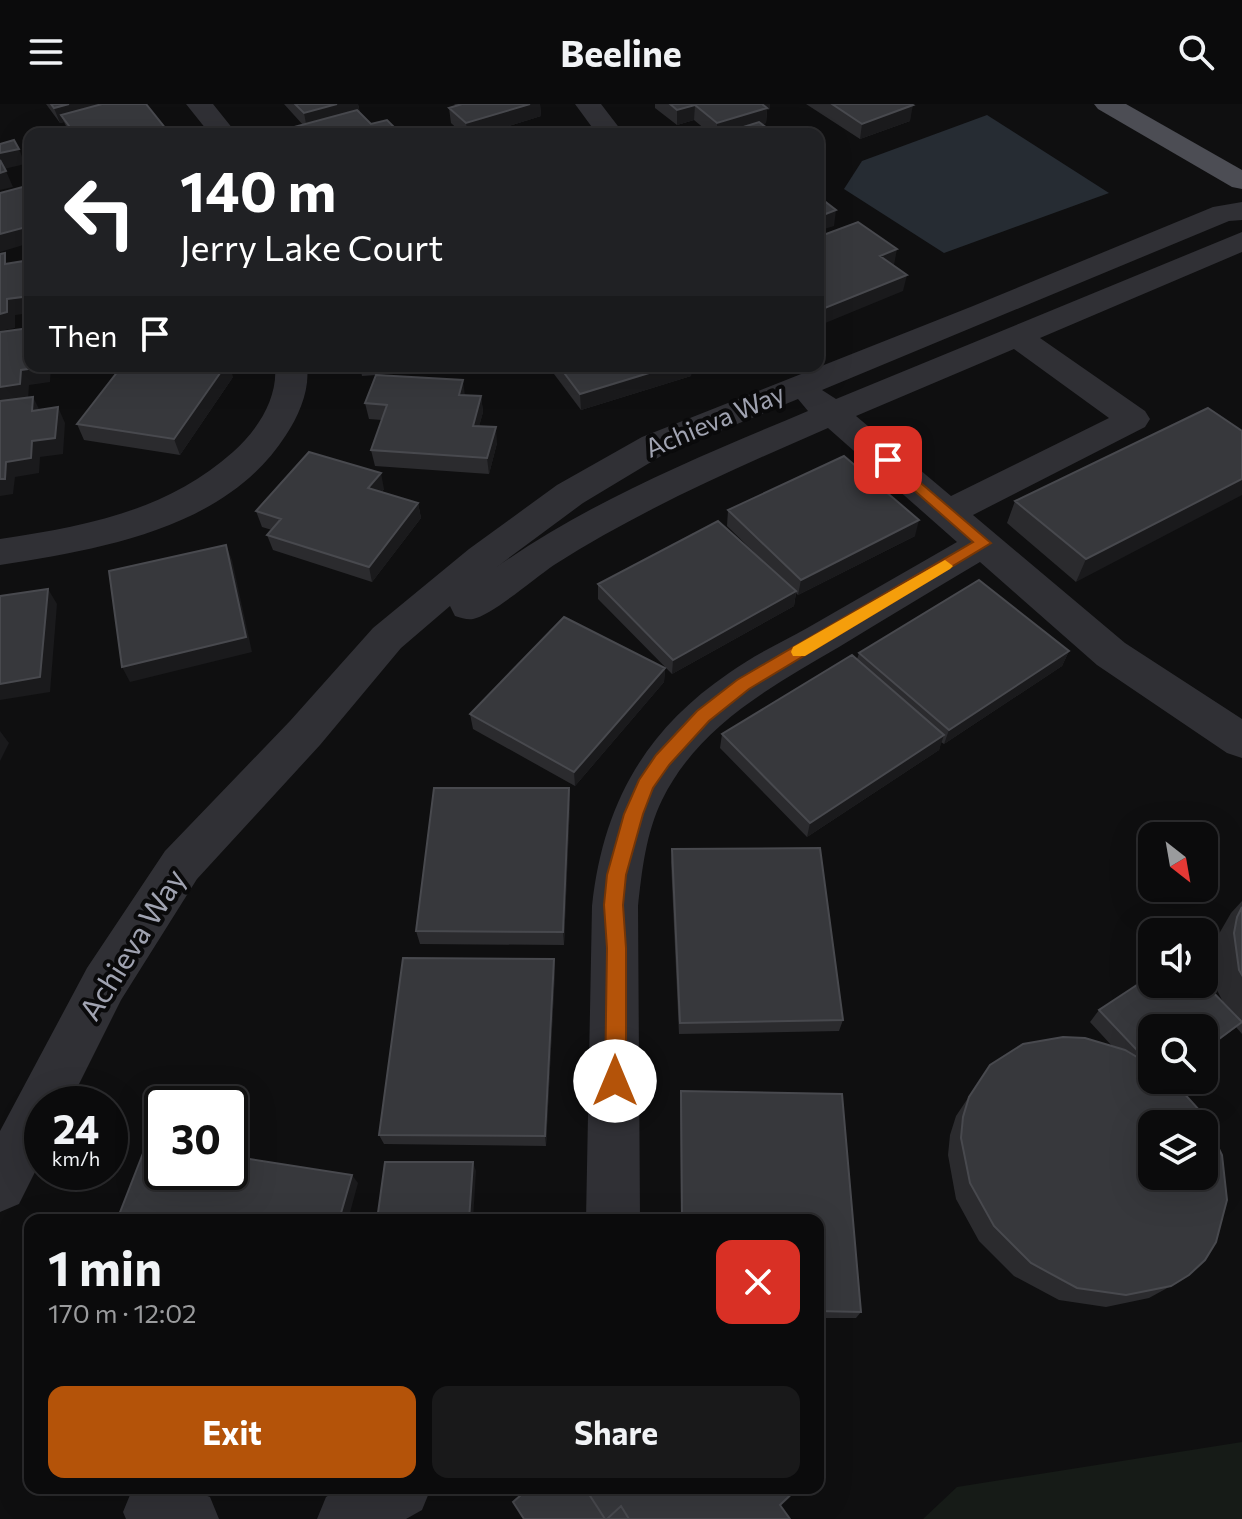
<!DOCTYPE html>
<meta charset="utf-8">
<style>
:root{--surface:#0b0b0c;--page:#19191a;--text:#f1f3f6;--muted:#9a9b9d;--line:#2b2b2d;--accent:#b45309}
body{margin:0;font-family:Commissioner,sans-serif;background:var(--page);color:var(--text);height:100vh;display:flex;flex-direction:column;font-size:30px;white-space:nowrap}
*{box-sizing:border-box;margin:0}
p{font-size:26px;color:var(--muted)}
.icon{flex:none;width:44px;height:44px;fill:none;stroke:currentColor;stroke-width:2;stroke-linecap:round;stroke-linejoin:round}
.map{position:relative;flex:1;overflow:hidden}
.sheet{position:absolute;left:24px;top:1110px;width:800px;height:280px;display:flex;flex-direction:column;background:var(--surface);border-radius:16px;box-shadow:0 8px 32px #0002,0 0 0 2px var(--line)}
.sheet>*{flex:none}
.banner{position:absolute;left:24px;top:24px;width:800px;height:244px;border-radius:16px;box-shadow:0 8px 32px #0002,0 0 0 2px var(--line);background:#202124;color:#fff;overflow:hidden}
.needle{width:52px;rotate:149deg}
.controls{position:absolute;left:1138px;top:718px;display:grid;gap:16px}
.controls a{display:grid;place-items:center;width:80px;height:80px;border-radius:16px;background:var(--surface);box-shadow:0 8px 32px #0002,0 0 0 2px var(--line);font-size:40px}
.speed{position:absolute;left:24px;top:982px;display:flex;gap:16px;font-size:40px;font-weight:700;text-align:center}
.speed>*{display:grid;place-content:center;width:104px;height:104px;border-radius:50%;background:var(--surface);box-shadow:0 8px 32px #0002,0 0 0 2px var(--line);line-height:1}
.speed small{font-size:20px;font-weight:400}
.speed .limit{border:4px solid #111;border-radius:12px;background:#fff;color:#111}
.pin{position:absolute;display:grid;place-items:center;width:68px;height:68px;color:#fff;margin:-34px;border-radius:16px;box-shadow:0 4px 12px #0006}
.me{position:absolute;width:88px;margin:-44px;rotate:0deg;stroke-linejoin:round;filter:drop-shadow(0 0 6px #0008)}
.turn{display:flex;align-items:center;gap:28px;height:168px;padding:0 24px;font-size:36px}
.turn .icon{width:104px;height:104px;stroke-width:2.5}
.turn b{display:block;font-size:56px;line-height:68px}
.then{display:flex;align-items:center;height:76px;padding:0 24px;background:#0003;gap:16px;font-size:30px}
.round{display:grid;place-items:center;flex:none;width:84px;height:84px;border-radius:16px;background:var(--page)}
.head{display:flex;align-items:center;justify-content:space-between;height:136px;padding:0 24px}
h1{font-size:48px;font-weight:700;line-height:60px}
.primary-button{display:flex;gap:16px;margin-top:auto;padding:16px 24px}
.primary-button a{flex:1;height:92px;border-radius:16px;background:var(--accent);color:#fff;font-size:32px;font-weight:700;line-height:92px;text-align:center}
.primary-button a+a{background:var(--page);color:var(--text)}
header{display:flex;justify-content:space-between;align-items:center;height:104px;padding:0 24px;background:var(--surface);font-size:36px;font-weight:700}
.map>svg:first-child{display:block}
.green{fill:#161b17}
.water{fill:#262c33}
.lines{fill:none;stroke-linecap:round;stroke-linejoin:round}
.minor{fill:#303035;fill-rule:evenodd}
.major{fill:#4c4d54;fill-rule:evenodd}
.wall{fill:#2b2b2e}
.shaded-wall{fill:#1a1a1c}
.building{fill:#37383c;stroke:#48494e;stroke-width:2;fill-rule:evenodd}
.route{fill:#b45309;stroke:#753606;stroke-width:2}
.slow{fill:#f59e0b}
.labels{text-anchor:middle;stroke-width:8;stroke-linejoin:round;paint-order:stroke}
.far-street-label{font-size:26px;fill:#a0a3b1;stroke:#0a0a0b}
.street-label{font-size:30px;fill:#a0a3b1;stroke:#0a0a0b}
</style>
<header><svg class="icon" aria-label="menu" viewBox="0 0 24 24"><path d="M4 6h16M4 12h16M4 18h16"/></svg>Beeline<svg class="icon" aria-label="search" viewBox="0 0 24 24"><circle cx="10" cy="10" r="6"/><path d="M15 15l6 6"/></svg></header>
<div class="map">
<svg width="1242" height="1415" viewBox="0 0 1242 1415">
<rect width="100%" height="100%" fill="#0f0f10"/>
<path class="green" d="M1242,1338V1415H923L957,1383Z"/>
<path class="water" d="M987,11L1109,89L944,149L844,85L862,57Z"/>
<g class="lines">
<path class="minor" d="M186,0H213L237,30H210Z
M575,0H601L624,30H597Z
M1242,98V116L1229,117L822,286L836,295L1242,128V148L1040,234L1145,307L1150,315L1145,323L973,411L1125,539L1242,615V654L1227,649L1097,561L980,458C933,486 886,514 839,543C771,583 699,621 662,696C646,729 642,766 638,802L640,1116H586L592,802C603,701 644,627 729,569C754,551 782,538 809,523C858,495 908,466 957,438L828,324C734,365 640,406 554,461C535,474 492,511 473,515C467,516 462,514 455,512L450,502L401,544L320,641L197,775L121,896L69,1000H42V1054L19,1100L0,1108V1027L87,864L165,747L290,617L373,524L469,445L557,381L642,333L973,202L1213,103ZM1014,245L1109,314L951,392L856,312ZM798,295L808,307C701,352 589,397 494,465L583,399L666,349Z
M275,262H307C310,286 299,311 286,331C226,425 101,445 0,461V435C86,422 167,407 233,348C257,327 278,295 275,262Z
M137,1384H188L210,1393L219,1415H126L123,1408L132,1386Z
M341,1384H431L422,1406L406,1415H317L326,1393Z"/>
<path class="major" d="M1094,0H1126L1242,66V85L1232,83L1098,5Z"/>
</g>
<path class="wall" d="M46,0H146L168,30H70L64,18L60,19Z
M284,0H358L360,9L371,20L401,30H295L294,23L303,21Z
M454,0H540L541,12L483,30H463L451,19L449,4L456,2Z
M655,0H770V5L767,6L766,19L762,20L775,30H711L694,16L677,21L655,4Z
M806,0H911L910,17L860,35Z
M360,262H461L376,271L465,291L481,292L483,308L479,322L497,339L489,370L375,362L371,346L382,316L369,315L365,299L376,271L362,272Z
M548,262H692L691,272L581,306Z
M233,273L180,351L84,336L77,320Z
M1208,304L1076,478L1007,419L1015,397Z
M384,385L382,388L418,399L421,414L372,478L273,446L267,431L272,426L262,423L256,407Z
M728,406L915,432L798,491L796,489L794,502L672,570L598,495V480L766,460L727,422Z
M1069,547L1062,562L944,640L941,638L939,646L807,733L720,644L722,630L857,555L859,549Z
M665,564L664,578L575,682L473,625L470,610Z
M569,684L570,698L564,841L420,840L416,827Z
M672,745L843,916L839,927L679,930L671,758Z
M1242,797V930L1236,923L1204,948V924H1152L1171,1182L1149,1194L1106,1203L1059,1196L1014,1172L979,1137L956,1095L948,1051L950,1031L956,1012L990,961L1113,943L1090,918L1099,906L1223,898L1218,888L1213,851L1216,835L1231,809Z
M554,855L555,867L546,1042L384,1040L379,1031Z
M681,987L842,990L861,1208L856,1214H818V1116H681L680,997Z"/>
<path class="shaded-wall" d="M69,0H130L61,11L64,18L60,19L54,4Z
M337,0H358L360,10L307,25L304,9Z
M530,0H540L541,12L483,30H468L466,19Z
M755,0H770V5L767,6L766,19L730,30H717V19Z
M695,1L694,16L677,21V6Z
M913,1L910,17L860,35L862,20Z
M166,25L168,30H148Z
M19,45L25,60L4,65L0,57V49Z
M6,67L13,83L0,86V69Z
M836,106L834,122L818,127V113Z
M30,122V139L0,148V130Z
M897,145L894,161L880,152Z
M907,171L903,187L818,222L820,206Z
M30,192V209L15,211V224L0,227V210L7,195Z
M43,262H51L50,278L29,281L28,296L0,300V283L21,266Z
M225,262H230L233,273L180,351L174,335Z
M672,262H692L691,272L581,306L580,290Z
M463,276L465,292L459,291Z
M481,292L483,308L475,338L473,322Z
M33,293L41,309L32,307Z
M58,303L65,319L63,350L40,353L39,369L15,373L13,390L0,392V375L6,358L32,337Z
M496,323L497,339L489,370L487,354Z
M381,369L384,385L372,400L368,384Z
M1242,375V391L1076,478L1086,455Z
M418,399L421,414L372,478L369,463Z
M919,416L915,432L798,491L801,476Z
M226,441L232,456L252,548L130,578L122,563Z
M48,485L57,500L50,588L0,596V580Z
M796,487L794,502L672,570L673,556Z
M1069,547L1062,562L944,640L949,626Z
M665,564L664,578L575,682L574,668Z
M0,627L9,639L0,657Z
M944,631L939,646L807,733L810,719Z
M569,684L570,698L564,841L563,828Z
M554,855L555,867L546,1042L545,1032Z
M1242,918L1230,928L1204,948V946Z
M473,1058L476,1067L473,1116H469Z
M352,1071L358,1079L348,1116H339Z"/>
<path class="building" d="M51,0H69L54,4Z
M102,0H146L166,25L148,30H75L61,11Z
M295,0H337L304,9Z
M462,0H530L466,19L449,4Z
M670,0H762L767,4L717,19L695,1L677,6Z
M832,0H911L913,1L862,20Z
M357,6L371,20L387,16L401,30H300L294,23Z
M759,18L775,30H721Z
M541,23L545,30L484,29Z
M14,36L19,45L0,49V40Z
M0,56L6,67L0,69Z
M30,81V101H28L30,105V122L0,130V89Z
M818,92L836,106L818,113Z
M858,118L897,145L880,152L907,171L820,206L818,205V133Z
M5,149V160L30,156V192L7,195V208L0,210V150Z
M30,224V262L43,263L21,266L20,280L0,283V228Z
M122,262H225L174,335L77,320Z
M559,262H672L580,290Z
M376,271L463,276L459,291L481,292L473,322L496,323L487,354L371,346L387,301L365,299Z
M33,293L32,307L58,303L55,334L32,337L31,354L6,358L5,375H0V297Z
M1208,304L1242,327V375L1086,455L1015,397Z
M309,348L381,369L368,384L418,399L369,463L267,431L281,415L256,407Z
M844,352L919,416L801,476L728,406Z
M718,417L796,487L673,556L598,480Z
M226,441L246,533L122,563L109,467Z
M979,476L1069,547L949,626L859,549Z
M48,485L40,573L0,580V492Z
M564,513L665,564L574,668L470,610Z
M852,551L944,631L810,719L722,630Z
M434,684H569L563,828L416,827Z
M820,744L843,916L680,919L672,745Z
M1242,803V871L1239,866L1234,829L1237,813Z
M403,854L554,855L545,1032L379,1031Z
M1152,871V880H1204V879L1242,918L1204,946V924H1152V962L1099,906Z
M1063,933L1085,934L1125,946L1152,962V976H1172L1201,1008L1222,1051L1227,1096L1216,1138L1205,1156L1189,1171L1171,1182L1126,1191L1077,1184L1031,1159L994,1122L970,1079L961,1034L963,1013L969,993L990,961L1023,940ZM1152,1020H1204V1072H1152Z
M681,987L842,990L861,1208L818,1207V1116H682Z
M147,1039L162,1041V1068H230V1052L352,1071L339,1116H117Z
M385,1058H473L469,1116H377Z
M529,1384H585L605,1415H524L513,1398Z
M585,1384H798L780,1401L790,1415H629L621,1402L607,1415H605Z
M621,1402L629,1415H607Z"/>
<path class="route" d="M888,351L991,439L749,585L709,617L669,661L653,684L643,710L626,771L623,801L626,844V977L623,984L615,987L608,984L605,977L607,844L604,801L607,771L624,710L639,676L656,651L697,607L737,576L973,438L883,359L881,356Z"/>
<path class="slow" d="M945,456L953,462L950,465L805,552H793L791,548L793,543Z"/>
<g class="labels">
<g class="far-street-label">
<text transform="translate(715 317) rotate(-23)" y="9">Achieva Way</text>
</g>
<g class="street-label">
<text transform="translate(133 841) rotate(-58)" y="10">Achieva Way</text>
</g>
</g>
</svg>
<div class="controls">
<a><svg class="needle" viewBox="-14 -14 28 28"><path d="M0-13l5 13h-10z" fill="#e53935"/><path d="M0 13l5-13h-10z" fill="#9a9b9d"/></svg></a>
<a><svg class="icon" aria-label="sound" viewBox="0 0 24 24"><path d="M4 9h4l5-4v14l-5-4H4zM17 9q2 3 0 6"/></svg></a>
<a><svg class="icon" aria-label="search" viewBox="0 0 24 24"><circle cx="10" cy="10" r="6"/><path d="M15 15l6 6"/></svg></a>
<a><svg class="icon" aria-label="layers" viewBox="0 0 24 24"><path d="M12 4l9 5-9 5-9-5zM3 14l9 5 9-5"/></svg></a>
</div>
<div class="speed"><div>24<small>km/h</small></div><div class="limit">30</div></div>
<div class="pin" style="left:888px;top:356px;background:#d93025"><svg class="icon" aria-label="arrive" viewBox="0 0 24 24"><path d="M6 21V4h12l-3 4 3 4H6"/></svg></div>
<svg class="me" style="left:615px;top:977px" viewBox="-20 -20 40 40"><circle r="19" fill="#fff"/><path d="M0-13L10 11 0 6-10 11z" fill="#b45309"/></svg>
<div class="banner">
<div class="turn"><svg class="icon" aria-label="left" viewBox="0 0 24 24"><path d="M17 20v-9H6M10 6l-5 5 5 5"/></svg><div><b>140 m</b>Jerry Lake Court</div></div>
<div class="then">Then<svg class="icon" aria-label="arrive" viewBox="0 0 24 24"><path d="M6 21V4h12l-3 4 3 4H6"/></svg></div>
</div>
<section class="sheet">
<div class="head"><div><h1>1 min</h1><p>170 m · 12:02</p></div><a class="round" style="background:#d93025;color:#fff"><svg class="icon" aria-label="close" viewBox="0 0 24 24"><path d="M6 6l12 12M18 6L6 18"/></svg></a></div>
<div class="primary-button"><a>Exit</a><a>Share</a></div>
</section>
</div>
